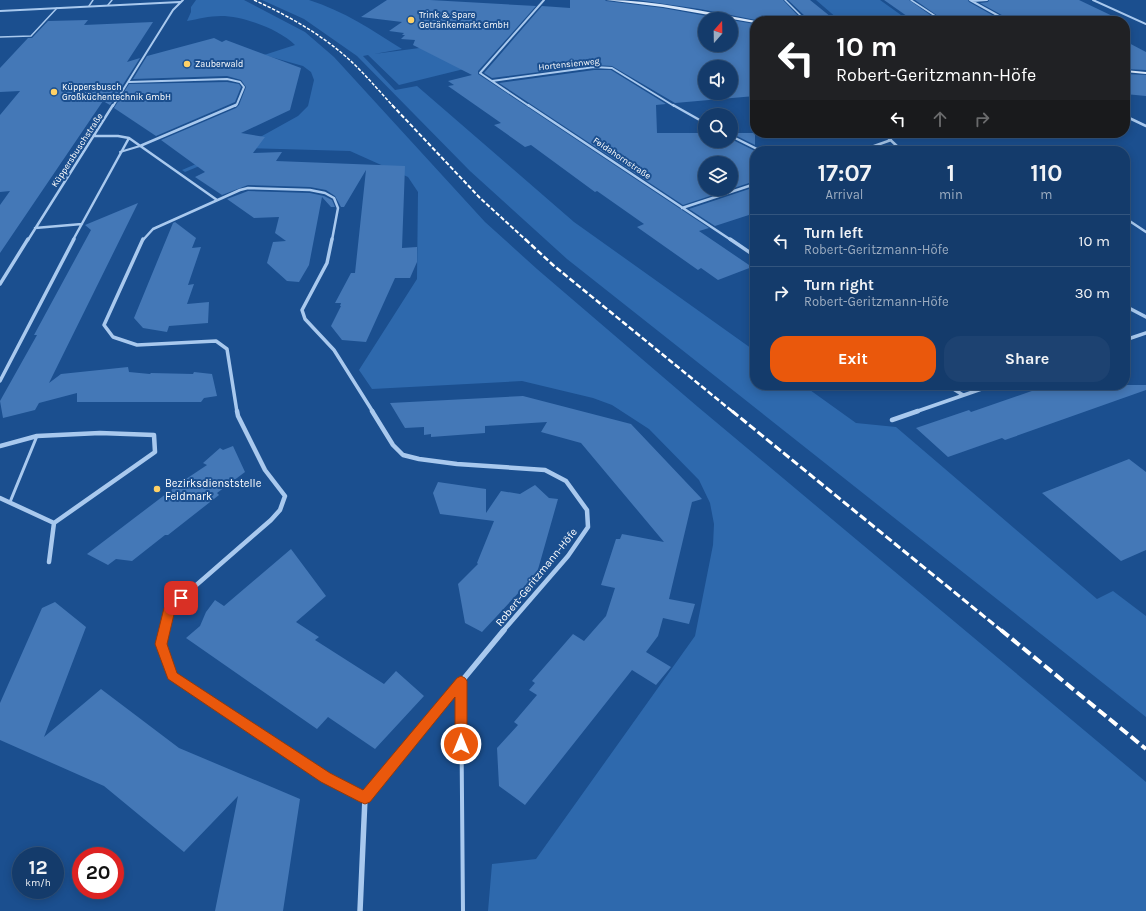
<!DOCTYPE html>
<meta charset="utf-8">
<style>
:root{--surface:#143b6b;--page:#1d4271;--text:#f1f3f6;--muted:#9dadc1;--line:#33557e;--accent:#ea580c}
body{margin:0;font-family:Karla,sans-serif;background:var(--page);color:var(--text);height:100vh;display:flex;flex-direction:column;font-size:15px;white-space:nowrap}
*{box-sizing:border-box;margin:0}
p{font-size:13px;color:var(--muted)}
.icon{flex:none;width:22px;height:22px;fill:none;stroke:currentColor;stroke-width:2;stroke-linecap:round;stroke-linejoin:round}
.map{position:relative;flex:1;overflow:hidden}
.details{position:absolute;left:750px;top:146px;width:380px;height:244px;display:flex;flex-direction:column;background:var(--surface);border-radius:16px;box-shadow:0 2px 10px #0003,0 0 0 1px var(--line)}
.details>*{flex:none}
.top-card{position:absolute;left:750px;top:16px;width:380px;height:122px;border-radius:16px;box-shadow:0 2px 10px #0003,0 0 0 1px var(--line);background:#202124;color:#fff;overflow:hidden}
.needle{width:26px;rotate:20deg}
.fabs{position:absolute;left:698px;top:12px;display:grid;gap:8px}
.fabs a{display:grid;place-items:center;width:40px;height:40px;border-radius:50%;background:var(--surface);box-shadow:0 2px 10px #0003,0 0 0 1px var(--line);font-size:20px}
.speed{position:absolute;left:12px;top:847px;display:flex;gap:8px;font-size:20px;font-weight:700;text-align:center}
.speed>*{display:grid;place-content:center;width:52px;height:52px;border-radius:50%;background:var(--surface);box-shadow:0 2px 10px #0003,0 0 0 1px var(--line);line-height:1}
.speed small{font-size:10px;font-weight:400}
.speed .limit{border:6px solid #d22;background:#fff;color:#111}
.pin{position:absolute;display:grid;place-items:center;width:34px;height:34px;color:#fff;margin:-17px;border-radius:8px;box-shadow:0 2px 6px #0006}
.me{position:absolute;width:44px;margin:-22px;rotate:0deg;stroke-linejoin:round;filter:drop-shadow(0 0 3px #0008)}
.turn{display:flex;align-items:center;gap:14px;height:84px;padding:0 20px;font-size:18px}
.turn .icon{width:52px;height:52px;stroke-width:2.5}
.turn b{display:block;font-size:28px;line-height:34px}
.lanes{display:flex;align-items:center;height:38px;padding:0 20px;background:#0003;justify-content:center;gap:20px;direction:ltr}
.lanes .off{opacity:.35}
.eta{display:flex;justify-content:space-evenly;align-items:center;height:68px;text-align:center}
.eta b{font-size:24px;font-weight:700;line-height:28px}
.cta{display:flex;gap:8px;margin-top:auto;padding:8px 20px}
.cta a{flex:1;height:46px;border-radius:16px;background:var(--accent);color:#fff;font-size:16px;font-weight:700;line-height:46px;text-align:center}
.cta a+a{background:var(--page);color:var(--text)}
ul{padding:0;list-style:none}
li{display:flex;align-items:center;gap:12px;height:52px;padding:0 20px;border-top:1px solid var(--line)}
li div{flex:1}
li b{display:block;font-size:15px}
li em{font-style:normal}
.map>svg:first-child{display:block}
.green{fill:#2e69ad}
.building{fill:#4478b7;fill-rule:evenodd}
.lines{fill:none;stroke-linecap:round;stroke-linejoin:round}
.lane-far3{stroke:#a9c9ee;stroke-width:1.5}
.lane-far2{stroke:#a9c9ee;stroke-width:2}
.lane-far1{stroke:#a9c9ee;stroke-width:3}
.lane{stroke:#a9c9ee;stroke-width:4}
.street-far4{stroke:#a9c9ee;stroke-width:2}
.street-far3{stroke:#a9c9ee;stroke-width:2.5}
.street-far2{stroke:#a9c9ee;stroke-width:3.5}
.street-far1{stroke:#a9c9ee;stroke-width:4.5}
.street{stroke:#a9c9ee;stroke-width:5.5}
.secondary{fill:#d6e6fa;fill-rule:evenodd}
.rail-far4{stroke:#fff;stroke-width:1.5;stroke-dasharray:3.5 1.5;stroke-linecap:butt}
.rail-far3{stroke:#fff;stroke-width:2;stroke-dasharray:4.5 2;stroke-linecap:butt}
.rail-far2{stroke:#fff;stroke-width:2.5;stroke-dasharray:6 2.5;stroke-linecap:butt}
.rail-far1{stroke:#fff;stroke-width:3;stroke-dasharray:8 3;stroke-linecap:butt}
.rail{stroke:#fff;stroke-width:4;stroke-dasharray:10 4;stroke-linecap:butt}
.route{fill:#ea580c;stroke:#983908}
.poi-dot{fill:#ffd166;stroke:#1b4f8f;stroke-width:1.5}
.labels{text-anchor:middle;stroke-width:4;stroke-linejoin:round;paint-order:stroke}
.far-poi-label{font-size:9px;fill:#fff;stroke:#1b4f8f;text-anchor:start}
.far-street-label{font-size:9px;fill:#fff;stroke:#1b4f8f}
.poi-label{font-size:11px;fill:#fff;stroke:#1b4f8f;text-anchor:start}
.street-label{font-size:11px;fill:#fff;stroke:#1b4f8f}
</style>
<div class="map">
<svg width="1146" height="911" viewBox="0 0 1146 911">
<rect width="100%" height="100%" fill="#1b4f8f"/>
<path class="green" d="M196,0H244L305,32L334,57L485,222L537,269L698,407L1146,782V911H488L492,864L536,859L695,636L713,545L714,524L710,503L699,480L649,429L612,405L593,398L522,381L372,389L359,370L417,279L418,192L408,177L350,151L243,148L185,172L182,170L262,136L298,116L308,106L314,80L311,72L303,66L264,55L295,45C279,29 243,16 221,16C209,16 198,19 187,21L191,12V7Z
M262,0H309C344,11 372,30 402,49L374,54L427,47L464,69L399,85L368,55L363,56L395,90L417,86L574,222L755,351V385H803L856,423L896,427L1097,599L1113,591L1146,616V717L567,259L470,171L357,56L304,19Z
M816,0H880L901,15L838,19Z"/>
<path class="building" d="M387,0H430L536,6L478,71V74L709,228L699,231L752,267L718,280L701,268L698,270L637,227L644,224L597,191L595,192L531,145L525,147L494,125L501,123L448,86L454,85L448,81L472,75L413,45L415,40L401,39L405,35H402L404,33L389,31L402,22L361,17Z
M570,0H605L606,1L663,8L723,19H705V45H731V20L755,24V96L675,103L612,66L594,65L492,78L484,73L542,6L570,8ZM705,67H731V93H705Z
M637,0H783L803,21H757L756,20L700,9Z
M788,0H810L836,21H807V18Z
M884,0H909L939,21H914Z
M915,0H968L969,2L1003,21H945Z
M989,0H1079L1123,21H1010L1009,19L980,3L988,2Z
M88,20L84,25L153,22L127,62L140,58L112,102L110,105L103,101L0,253V205L10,191L0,192V115L20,91L0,92V68L28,38H32L48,21Z
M214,38L222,42L226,40L301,68L290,110L241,133L265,137L253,153L282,152L276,161L405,166L402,248L417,247V262L410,278H395L366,342L342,340L331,326L341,306H340L341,303H335L351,273H355L366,170L344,207H341L335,196L326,190L310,187L248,185L222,195L195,177L205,172L161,140L236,108L239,105L246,87L241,80L227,76L133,79L147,56Z
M1125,41L1146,52V70L1125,69Z
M594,70H611L666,104L656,105L657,133H705V141H731V139L755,151V181L731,189V163H705V189H731L683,205L499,83Z
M1125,74L1146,75V96L1125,94Z
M227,82L239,84L241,87L235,102L156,136L114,108L129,84Z
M731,133H755V145Z
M755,187V213L715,226L689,209Z
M248,191L310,193L324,196L332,200L335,207H331L322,197L309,265L299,282L287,281L267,263L273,242L286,241L275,233L279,217L254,218L227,199Z
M138,203L49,383L61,374L128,367L129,372L150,374L151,373L193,374L194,372L212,374L217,396L204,398L201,402H77V393L39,403L35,410L3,418L0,401L37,335H34L91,230L85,225Z
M175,222L196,238L192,248L201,247L188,285L194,284L187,304L209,302L208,323L169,326L167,332L143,328L134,318L173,223Z
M1049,385H1146V390L1005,440L1002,438L948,457L916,428L969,410L971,412Z
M523,396L631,424L702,499L692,502L669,599L695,604L689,624L663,618L658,636L646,652L671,667L656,685L632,670L525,805L499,786L497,748L518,725L514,722L537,695L529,690L535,683L532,681L573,634L584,641L606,616L615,588L601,585L616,539H620L622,534L664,542L581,443L541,432L547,422L485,426V433L431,437V434L424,435V427L405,428L390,403Z
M233,446L245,472L217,493L219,495L168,535H165L132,561L116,559L108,565L87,554L183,481L207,465L203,463L220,448L223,450Z
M1129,459L1146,472V550L1121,561L1042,493Z
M438,482L486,489V513L501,491L520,494L535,485L549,498L558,499L537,573L482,632L465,623L458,584L478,564L477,563L494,521L440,514L433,493Z
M291,549L326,596L296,622L319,637L315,640L384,684L396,671L424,696L375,749L328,717L317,729L186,638L200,626L206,612L215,600L224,606Z
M55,602L86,627L44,737L101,689L179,748L300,799L283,911H215L238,796L184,852L104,786L0,740V703L42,608Z"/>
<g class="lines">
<path class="lane-far3" d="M785,0L805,20
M911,0L943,21
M108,5L112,0
M89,6L93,0
M0,37L31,36L57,8"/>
<path class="lane-far2" d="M120,152L140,146"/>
<path class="lane-far1" d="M10,502L37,436"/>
<path class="lane" d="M461,683L463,911"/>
<path class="street-far4" d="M970,0L1008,21
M1093,0L1146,24
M972,1L987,0
M0,11L180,2
M492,81L594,67L612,68L674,106
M129,82L227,79L240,82L244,87L237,104L235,106
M113,106L173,10L183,0
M529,106L480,73L544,0"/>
<path class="street-far3" d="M528,105L731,240
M673,105L705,123
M1125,116L1146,126
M883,133L898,147
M94,136H118L129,138L217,200
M731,136L761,151
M140,146L236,105
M860,151L891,140
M682,208L755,184
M1125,218L1146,232
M35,228L82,224
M28,240L113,105
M73,240L129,138
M143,240L153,229L240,190L248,188L310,190L325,193L334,198L338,208L332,240"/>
<path class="street-far2" d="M143,239L104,325L113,337L137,345L216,341L227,349L237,412
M332,239L327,263L302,310L305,319L334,350L373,412
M730,239L755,256
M0,284L28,239
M1125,306L1146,317
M1125,340L1146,333
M0,381L74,239
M947,385L963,395
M915,412L993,385"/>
<path class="street-far1" d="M372,411L393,445L403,455L419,459L457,464L545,470L566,481L587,510L588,527L568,556L503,631
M892,420L918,411
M0,446L37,436L100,433L154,435L155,452L54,523
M0,498L54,523L49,562
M164,631L170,608L271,520L280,510L285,496L265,470L238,416L237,411"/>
<path class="street" d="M165,630L161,645L172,676L326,777L365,798
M365,798L504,630
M360,911L365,798"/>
<path class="secondary" d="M606,0C655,0 707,12 756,21L755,23L663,7Z
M1125,70L1146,72V74L1125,72Z"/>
<path class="rail-far4" d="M254,0C291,17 328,38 357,67C370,80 381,93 393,106"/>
<path class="rail-far3" d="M392,105L480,198L526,240"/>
<path class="rail-far2" d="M525,239L553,265L733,412"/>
<path class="rail-far1" d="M732,411L1002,631"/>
<path class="rail" d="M1001,630L1146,749"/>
</g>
<path class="route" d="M181,594L185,595L186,598L175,610L167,644L177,673L330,773L363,790L457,678L461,676L465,678L467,681V744L466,748L461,749L457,748L455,744V697L370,802L365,804L360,802L321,782L168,679L155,644L164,608L177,595Z"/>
<g class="poi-dot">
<circle cx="411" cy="20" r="4"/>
<circle cx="187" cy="64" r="4"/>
<circle cx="54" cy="92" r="4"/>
<circle cx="157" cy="489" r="4"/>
</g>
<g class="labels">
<g class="far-poi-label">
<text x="419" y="18">Trink &amp; Spare<tspan x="419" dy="10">Getränkemarkt GmbH</tspan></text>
<text x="195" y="67">Zauberwald</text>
<text x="62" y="90">Küppersbusch<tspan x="62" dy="10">Großküchentechnik GmbH</tspan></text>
</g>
<g class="far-street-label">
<text transform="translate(569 64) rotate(-6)" y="3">Hortensienweg</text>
<text transform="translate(77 150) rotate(-57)" y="3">Küppersbuschstraße</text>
<text transform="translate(622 158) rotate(34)" y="3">Feldahornstraße</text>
</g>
<g class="poi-label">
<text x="165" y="487">Bezirksdienststelle<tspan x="165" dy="13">Feldmark</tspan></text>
</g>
<g class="street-label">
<text transform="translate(536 577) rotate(-51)" y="4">Robert-Geritzmann-Höfe</text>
</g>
</g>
</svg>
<div class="fabs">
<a><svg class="needle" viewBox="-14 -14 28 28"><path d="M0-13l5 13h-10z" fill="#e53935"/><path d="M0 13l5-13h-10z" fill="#9dadc1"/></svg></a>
<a><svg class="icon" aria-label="sound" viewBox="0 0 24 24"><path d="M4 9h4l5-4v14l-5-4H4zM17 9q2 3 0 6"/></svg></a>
<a><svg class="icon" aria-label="search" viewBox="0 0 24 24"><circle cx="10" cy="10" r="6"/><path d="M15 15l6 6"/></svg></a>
<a><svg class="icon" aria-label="layers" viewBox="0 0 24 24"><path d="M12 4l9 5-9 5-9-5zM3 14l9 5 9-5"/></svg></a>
</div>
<div class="speed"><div>12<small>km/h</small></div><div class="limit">20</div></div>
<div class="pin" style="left:181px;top:598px;background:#d93025"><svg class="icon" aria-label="arrive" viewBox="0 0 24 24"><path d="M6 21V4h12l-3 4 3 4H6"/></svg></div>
<svg class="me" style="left:461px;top:744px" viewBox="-20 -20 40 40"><circle r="17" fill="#ea580c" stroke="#fff" stroke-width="3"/><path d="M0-11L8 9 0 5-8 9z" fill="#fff"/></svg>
<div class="top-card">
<div class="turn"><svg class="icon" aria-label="left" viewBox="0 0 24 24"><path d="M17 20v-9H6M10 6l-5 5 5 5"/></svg><div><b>10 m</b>Robert-Geritzmann-Höfe</div></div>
<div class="lanes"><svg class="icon" aria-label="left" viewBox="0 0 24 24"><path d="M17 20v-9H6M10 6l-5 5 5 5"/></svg><svg class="icon off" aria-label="ahead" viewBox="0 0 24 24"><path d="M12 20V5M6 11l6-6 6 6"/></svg><svg class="icon off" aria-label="right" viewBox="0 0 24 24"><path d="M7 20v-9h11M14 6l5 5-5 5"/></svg></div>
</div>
<section class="details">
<div class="eta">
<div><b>17:07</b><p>Arrival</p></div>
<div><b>1</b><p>min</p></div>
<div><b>110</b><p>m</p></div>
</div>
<ul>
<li><svg class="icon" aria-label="left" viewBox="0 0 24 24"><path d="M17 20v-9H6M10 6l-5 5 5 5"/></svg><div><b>Turn left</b><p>Robert-Geritzmann-Höfe</p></div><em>10 m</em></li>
<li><svg class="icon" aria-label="right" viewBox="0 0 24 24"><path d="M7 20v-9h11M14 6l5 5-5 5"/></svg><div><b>Turn right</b><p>Robert-Geritzmann-Höfe</p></div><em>30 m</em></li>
</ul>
<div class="cta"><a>Exit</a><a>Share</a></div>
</section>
</div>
